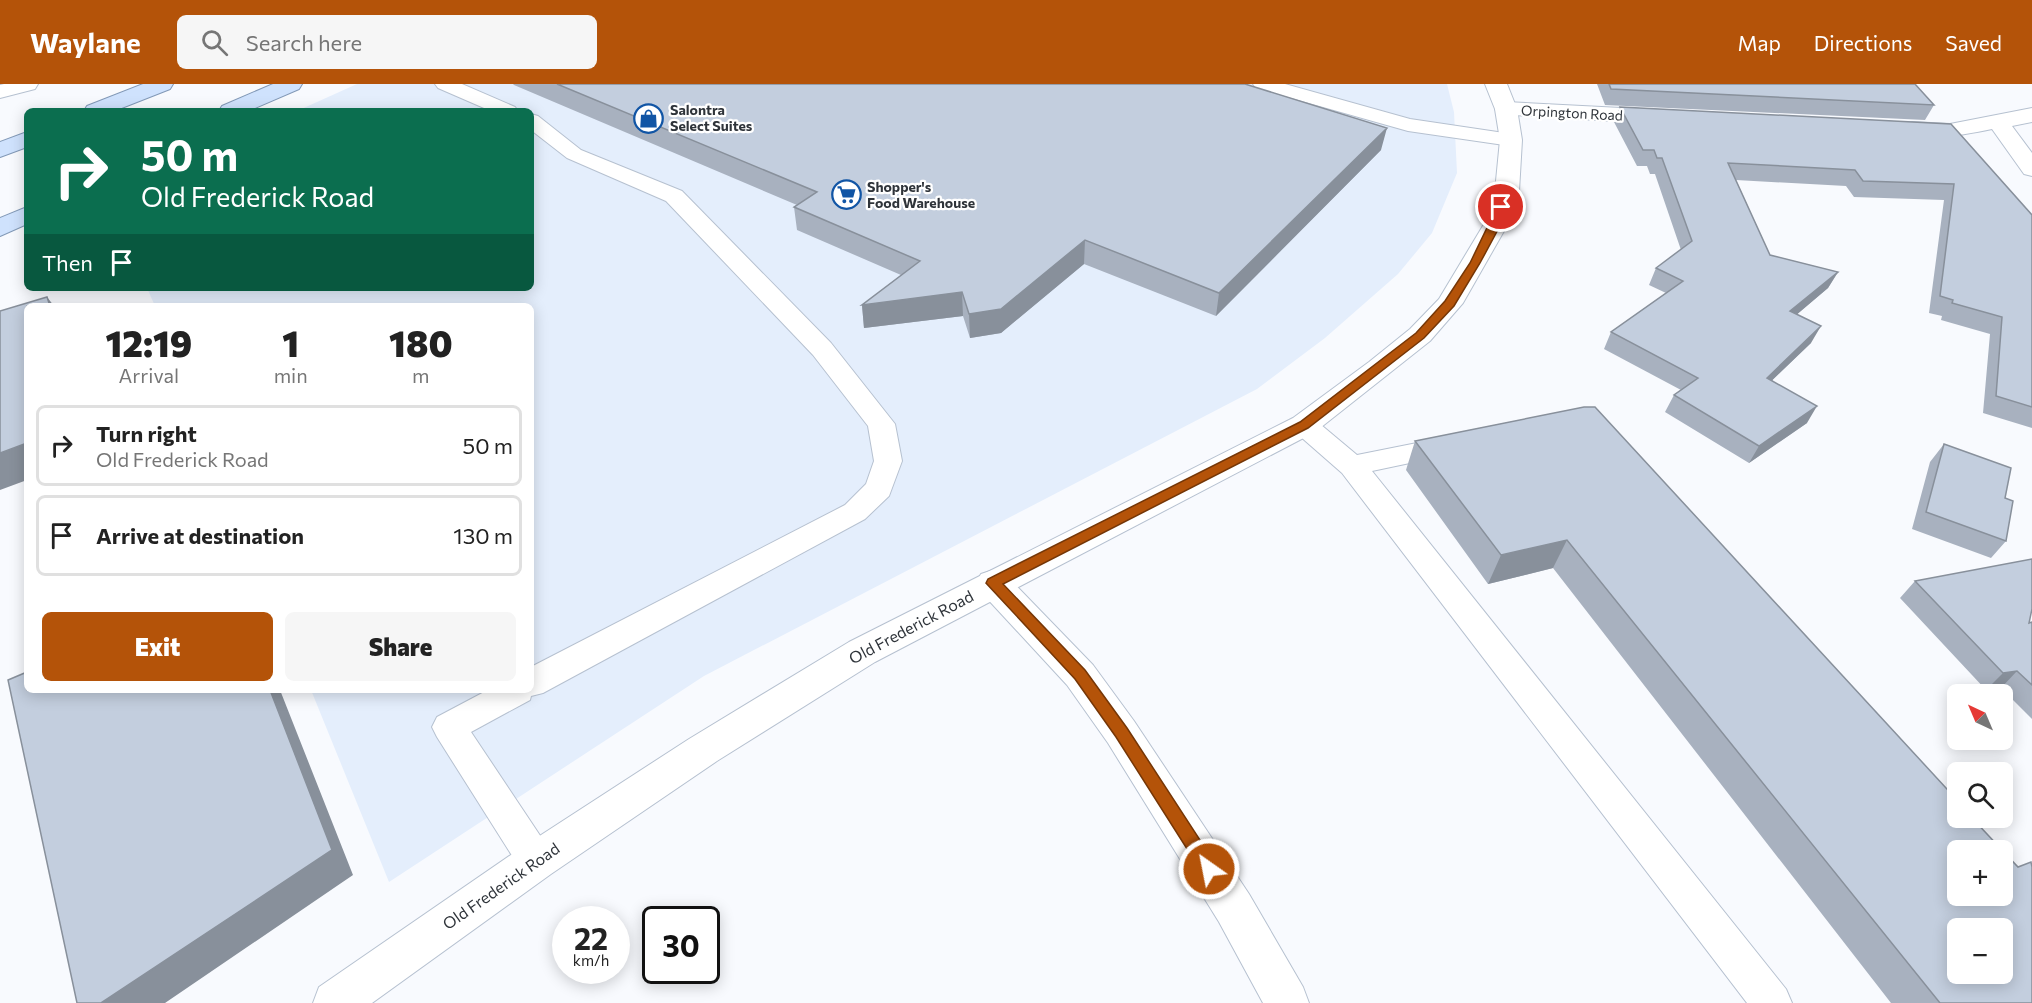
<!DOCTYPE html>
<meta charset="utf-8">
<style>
:root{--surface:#fff;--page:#f6f6f6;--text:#222;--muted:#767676;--line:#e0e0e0;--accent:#b45309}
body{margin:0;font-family:Commissioner,sans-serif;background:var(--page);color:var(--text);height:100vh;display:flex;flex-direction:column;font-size:22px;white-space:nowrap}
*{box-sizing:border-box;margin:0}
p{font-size:20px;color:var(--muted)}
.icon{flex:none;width:33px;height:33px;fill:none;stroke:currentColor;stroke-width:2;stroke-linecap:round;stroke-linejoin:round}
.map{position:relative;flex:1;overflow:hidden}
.drawer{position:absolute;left:24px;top:219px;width:510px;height:390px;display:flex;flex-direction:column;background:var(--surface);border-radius:9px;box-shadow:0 3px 15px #0003}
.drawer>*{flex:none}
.banner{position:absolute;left:24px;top:24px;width:510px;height:183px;border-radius:9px;box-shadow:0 3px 15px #0003;background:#0b6e4f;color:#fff;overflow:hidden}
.needle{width:39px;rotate:316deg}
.controls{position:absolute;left:1947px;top:600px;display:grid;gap:12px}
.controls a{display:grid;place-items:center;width:66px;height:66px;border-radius:9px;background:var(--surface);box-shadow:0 3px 15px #0003;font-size:30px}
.speed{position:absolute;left:552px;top:822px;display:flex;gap:12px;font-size:30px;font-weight:700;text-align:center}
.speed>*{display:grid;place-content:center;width:78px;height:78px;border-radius:50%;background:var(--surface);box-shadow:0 3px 15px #0003;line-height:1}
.speed small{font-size:15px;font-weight:400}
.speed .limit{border:3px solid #111;border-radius:9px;background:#fff;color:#111}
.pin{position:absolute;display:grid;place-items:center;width:51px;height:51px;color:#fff;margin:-26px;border:3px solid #fff;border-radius:50%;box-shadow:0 2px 6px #0007}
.me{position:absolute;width:66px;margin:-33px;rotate:327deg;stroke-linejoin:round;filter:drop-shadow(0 0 4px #0008)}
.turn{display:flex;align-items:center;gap:21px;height:126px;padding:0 18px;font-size:27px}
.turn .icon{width:78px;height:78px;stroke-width:2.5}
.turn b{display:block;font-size:42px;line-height:51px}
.then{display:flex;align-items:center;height:57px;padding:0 18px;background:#0003;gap:12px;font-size:22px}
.eta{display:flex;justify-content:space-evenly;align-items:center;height:102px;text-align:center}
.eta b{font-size:36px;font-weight:800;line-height:42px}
.primary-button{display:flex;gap:12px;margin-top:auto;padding:12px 18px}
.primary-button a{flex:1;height:69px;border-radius:9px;background:var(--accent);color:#fff;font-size:24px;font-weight:800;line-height:69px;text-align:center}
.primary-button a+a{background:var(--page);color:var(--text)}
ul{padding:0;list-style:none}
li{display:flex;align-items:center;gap:18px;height:81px;margin:0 12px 9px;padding:0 6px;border:3px solid var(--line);border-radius:9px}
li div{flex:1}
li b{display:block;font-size:22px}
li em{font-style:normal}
header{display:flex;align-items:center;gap:36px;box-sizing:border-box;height:84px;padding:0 30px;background:var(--accent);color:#fff}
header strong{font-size:28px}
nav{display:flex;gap:33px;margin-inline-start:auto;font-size:21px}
.search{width:420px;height:54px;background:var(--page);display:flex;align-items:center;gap:15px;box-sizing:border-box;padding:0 21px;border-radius:9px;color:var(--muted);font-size:22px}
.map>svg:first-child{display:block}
.built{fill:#e4eefc}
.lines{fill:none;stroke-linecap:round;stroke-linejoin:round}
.service-casing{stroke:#b6c1d0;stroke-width:2}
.minor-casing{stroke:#b6c1d0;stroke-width:2}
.tertiary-casing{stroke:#b6c1d0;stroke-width:2}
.primary-casing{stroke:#8299b7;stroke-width:2}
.service{fill:#fff;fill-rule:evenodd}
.minor{fill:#fff;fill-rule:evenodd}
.tertiary{fill:#fff;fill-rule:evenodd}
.primary{fill:#cfe2fd;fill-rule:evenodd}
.wall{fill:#a8b1bf}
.shaded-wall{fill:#88909b}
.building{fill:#c3cede;stroke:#88909b;stroke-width:1.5;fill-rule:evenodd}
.route{fill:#b45309;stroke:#753606;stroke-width:1.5}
.labels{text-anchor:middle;stroke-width:4.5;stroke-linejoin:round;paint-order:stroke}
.far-poi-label{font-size:14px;font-weight:bold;fill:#2f343a;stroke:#fff;text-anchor:start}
.far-street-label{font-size:14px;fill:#2f343a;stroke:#fff}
.street-label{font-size:16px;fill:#2f343a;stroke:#fff}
</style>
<header>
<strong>Waylane</strong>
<div class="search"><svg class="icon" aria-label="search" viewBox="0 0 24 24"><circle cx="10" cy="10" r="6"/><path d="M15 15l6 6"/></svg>Search here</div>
<nav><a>Map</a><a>Directions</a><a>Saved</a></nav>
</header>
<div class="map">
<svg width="2032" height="919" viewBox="0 0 2032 919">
<rect width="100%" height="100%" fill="#f8fafe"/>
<path class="built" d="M357,0H1447L1454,28L1457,89L1432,149L1398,190L1325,254L1257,305L704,592L389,798L311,606H531V222H155L147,204H531V27H297Z"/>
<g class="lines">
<defs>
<path id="service" d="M435,0H462L515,23L518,27H491L438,4Z
M1253,0H1285L1410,35L1511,50L1518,52L1521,56L1518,60L1511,62L1408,47L1256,4Z
M531,30L538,32L581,66L682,107L831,259L895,340L902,377L889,412L865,435L543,609L531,612L530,616L471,648L549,765L555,777L549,789L536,794L523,789L437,653L432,643L437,633L488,606H531V583L845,421L866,400L874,377L868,342L813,271L666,117L567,74L531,46Z
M1304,332L1314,335L1357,371L1452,352L1462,354L1466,361L1462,368L1372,387L1786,905L1792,919H1747L1342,389L1294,347L1290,341L1294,335Z"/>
<path id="minor" d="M4,0H38L35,5L0,14V1Z
M1506,18L1660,26L1668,28L1671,33L1668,38L1660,40L1498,30L1495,25L1498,20Z
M2032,24V38L2012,42L2032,69V92L2024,90L1992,45C1963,51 1934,57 1904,50L1901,45L1904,40L1912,38L1950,40Z
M993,486L1005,490L1093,581L1134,637L1249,810L1303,903L1309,919H1263L1219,838L1108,659L1067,601L981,508L976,499L981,490Z"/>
<path id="tertiary" d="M1485,0H1507L1517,25L1522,56L1519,107L1508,140L1463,219L1430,257L1315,348L875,578L717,677L551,790L372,919H313L319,903L521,764L689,655L849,558L1293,334L1369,278L1410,245L1439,215L1484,140L1495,107L1500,56L1495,25Z"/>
<path id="primary" d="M143,0H173L170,5L114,27H84L87,22Z
M273,0H302L299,5L248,27H219L222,22Z
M27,48V63L0,73V58Z
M27,123V140L0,152V134Z"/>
</defs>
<use href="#service" class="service-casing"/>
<use href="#minor" class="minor-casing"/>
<use href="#tertiary" class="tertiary-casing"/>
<use href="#primary" class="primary-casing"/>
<use href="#service" class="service"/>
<use href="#minor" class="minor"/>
<use href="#tertiary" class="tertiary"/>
<use href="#primary" class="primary"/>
</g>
<path class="wall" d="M513,0H1245L1381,66L1216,232L1084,180L1001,249L970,254L963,232L864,244L862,221L901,191L797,146L794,123L797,121L514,1Z
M1597,0H1915L1934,21L1925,36L1605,21Z
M1620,23L1951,40L2032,131V344L1983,329L1990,250L1941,236L1942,232L1929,229L1944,116L1854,113L1846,102L1736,96L1770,171L1838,188L1828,204L1797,230L1811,259L1772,296L1807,339L1749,379L1665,328L1674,311L1681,306L1604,265L1611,248L1666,209L1649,201L1656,184L1681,166L1655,90H1650L1647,82H1637L1614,38Z
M1584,323L2032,919H1891L1553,484L1488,500L1406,386L1415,357Z
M1944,360L2005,414L2006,457L1991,474L1912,445L1930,378Z
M1915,497L2029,539L2032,538V635L2001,604L1986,606L1900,514Z"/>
<path class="shaded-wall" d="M1387,44L1381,66L1216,232L1219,209Z
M1085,156L1084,180L1001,249L970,254L969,230Z
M1838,188L1828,204L1781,244L1790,227Z
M962,208L963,232L864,244L862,221Z
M47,213L54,222H50Z
M1821,242L1811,259L1757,311L1767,294Z
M1817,322L1807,339L1749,379L1759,362Z
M27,359V396L0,406V369Z
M1567,456L1553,484L1488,500L1501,471Z
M2017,587L2001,604L1986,606L2003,589Z
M270,606H280L353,791L165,919H101Z"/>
<path class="building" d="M557,0H1245L1387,44L1219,209L1085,156L1001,225L969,230L962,208L862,221L920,177L794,123L817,108Z
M1609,0H1915L1934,21L1611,5Z
M1620,23L1951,40L2032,131V323L1996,312L2002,233L1952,219L1953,216L1940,212L1954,100L1863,97L1855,86L1728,79L1770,171L1838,188L1790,227L1821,242L1767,294L1817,322L1759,362L1674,311L1698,294L1611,248L1683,197L1656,184L1692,157L1662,74H1657L1654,66H1643Z
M47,213L50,222H27V359L0,369V227Z
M1584,323H1595L1958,717V734H1972L2018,783L2031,778L2032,783V919H1940L1567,456L1501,471L1415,357ZM1958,766H2002V812H1958ZM1958,844H2002V890H1958Z
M1944,360L2011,384L2005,414L2013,417L2006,457L1926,428Z
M2032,475V525L2029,539L2032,538V601L2017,587L2003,589L1915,497Z
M27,588V606H270L332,766L101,919H77L8,596Z"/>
<path class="route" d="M1498,121L1506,123L1501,140L1480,179L1454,222L1424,254L1308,344L1003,500L1085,586L1127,644L1215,779L1218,785L1215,790L1209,792L1203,790L1116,653L1075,595L986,499L988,495L1300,338L1416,249L1445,217L1470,179Z"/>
<defs>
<symbol id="shop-ring" viewBox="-11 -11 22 22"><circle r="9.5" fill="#fff" stroke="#1155a5" stroke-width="1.5"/><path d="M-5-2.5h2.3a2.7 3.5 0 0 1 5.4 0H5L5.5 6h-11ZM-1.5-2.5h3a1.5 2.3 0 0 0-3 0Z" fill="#1155a5"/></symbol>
<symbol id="supermarket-ring" viewBox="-11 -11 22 22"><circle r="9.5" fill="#fff" stroke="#1155a5" stroke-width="1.5"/><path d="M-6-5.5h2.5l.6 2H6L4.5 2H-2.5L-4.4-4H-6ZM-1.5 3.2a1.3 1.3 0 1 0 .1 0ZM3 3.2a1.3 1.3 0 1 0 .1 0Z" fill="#1155a5"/></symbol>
</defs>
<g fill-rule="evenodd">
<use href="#shop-ring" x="632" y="18" width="33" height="33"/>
<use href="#supermarket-ring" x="830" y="94" width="33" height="33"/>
</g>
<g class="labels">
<g class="far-poi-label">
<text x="670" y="31">Salontra<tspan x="670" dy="16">Select Suites</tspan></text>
<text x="867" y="108">Shopper's<tspan x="867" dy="16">Food Warehouse</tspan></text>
</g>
<g class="far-street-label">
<text transform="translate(1572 29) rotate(3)" y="5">Orpington Road</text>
</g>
<g class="street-label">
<text transform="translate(911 543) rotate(-28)" y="6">Old Frederick Road</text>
<text transform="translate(501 802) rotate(-35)" y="6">Old Frederick Road</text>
</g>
</g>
</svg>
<div class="controls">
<a><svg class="needle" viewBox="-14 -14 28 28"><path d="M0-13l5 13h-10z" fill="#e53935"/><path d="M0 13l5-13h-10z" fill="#767676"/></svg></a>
<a><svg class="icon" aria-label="search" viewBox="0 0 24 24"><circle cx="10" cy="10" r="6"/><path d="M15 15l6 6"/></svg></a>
<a>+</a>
<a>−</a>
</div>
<div class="speed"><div>22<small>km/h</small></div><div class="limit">30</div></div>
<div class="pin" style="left:1501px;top:123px;background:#d93025"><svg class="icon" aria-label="arrive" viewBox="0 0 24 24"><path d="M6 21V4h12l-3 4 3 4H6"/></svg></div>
<svg class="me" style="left:1209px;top:785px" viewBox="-20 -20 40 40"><circle r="17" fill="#b45309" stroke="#fff" stroke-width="3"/><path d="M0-11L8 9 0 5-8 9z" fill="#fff"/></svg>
<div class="banner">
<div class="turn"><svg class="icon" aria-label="right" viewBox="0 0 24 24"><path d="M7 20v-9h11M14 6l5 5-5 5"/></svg><div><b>50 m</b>Old Frederick Road</div></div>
<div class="then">Then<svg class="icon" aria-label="arrive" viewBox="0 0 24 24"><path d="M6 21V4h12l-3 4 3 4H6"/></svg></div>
</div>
<section class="drawer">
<div class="eta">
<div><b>12:19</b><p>Arrival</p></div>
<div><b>1</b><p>min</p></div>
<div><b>180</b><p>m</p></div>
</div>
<ul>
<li><svg class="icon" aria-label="right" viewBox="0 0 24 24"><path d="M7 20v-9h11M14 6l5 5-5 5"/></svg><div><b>Turn right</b><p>Old Frederick Road</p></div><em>50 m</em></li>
<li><svg class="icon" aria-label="arrive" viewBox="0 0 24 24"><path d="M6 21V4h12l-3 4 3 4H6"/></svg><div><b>Arrive at destination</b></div><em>130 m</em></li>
</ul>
<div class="primary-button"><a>Exit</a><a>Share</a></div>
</section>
</div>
